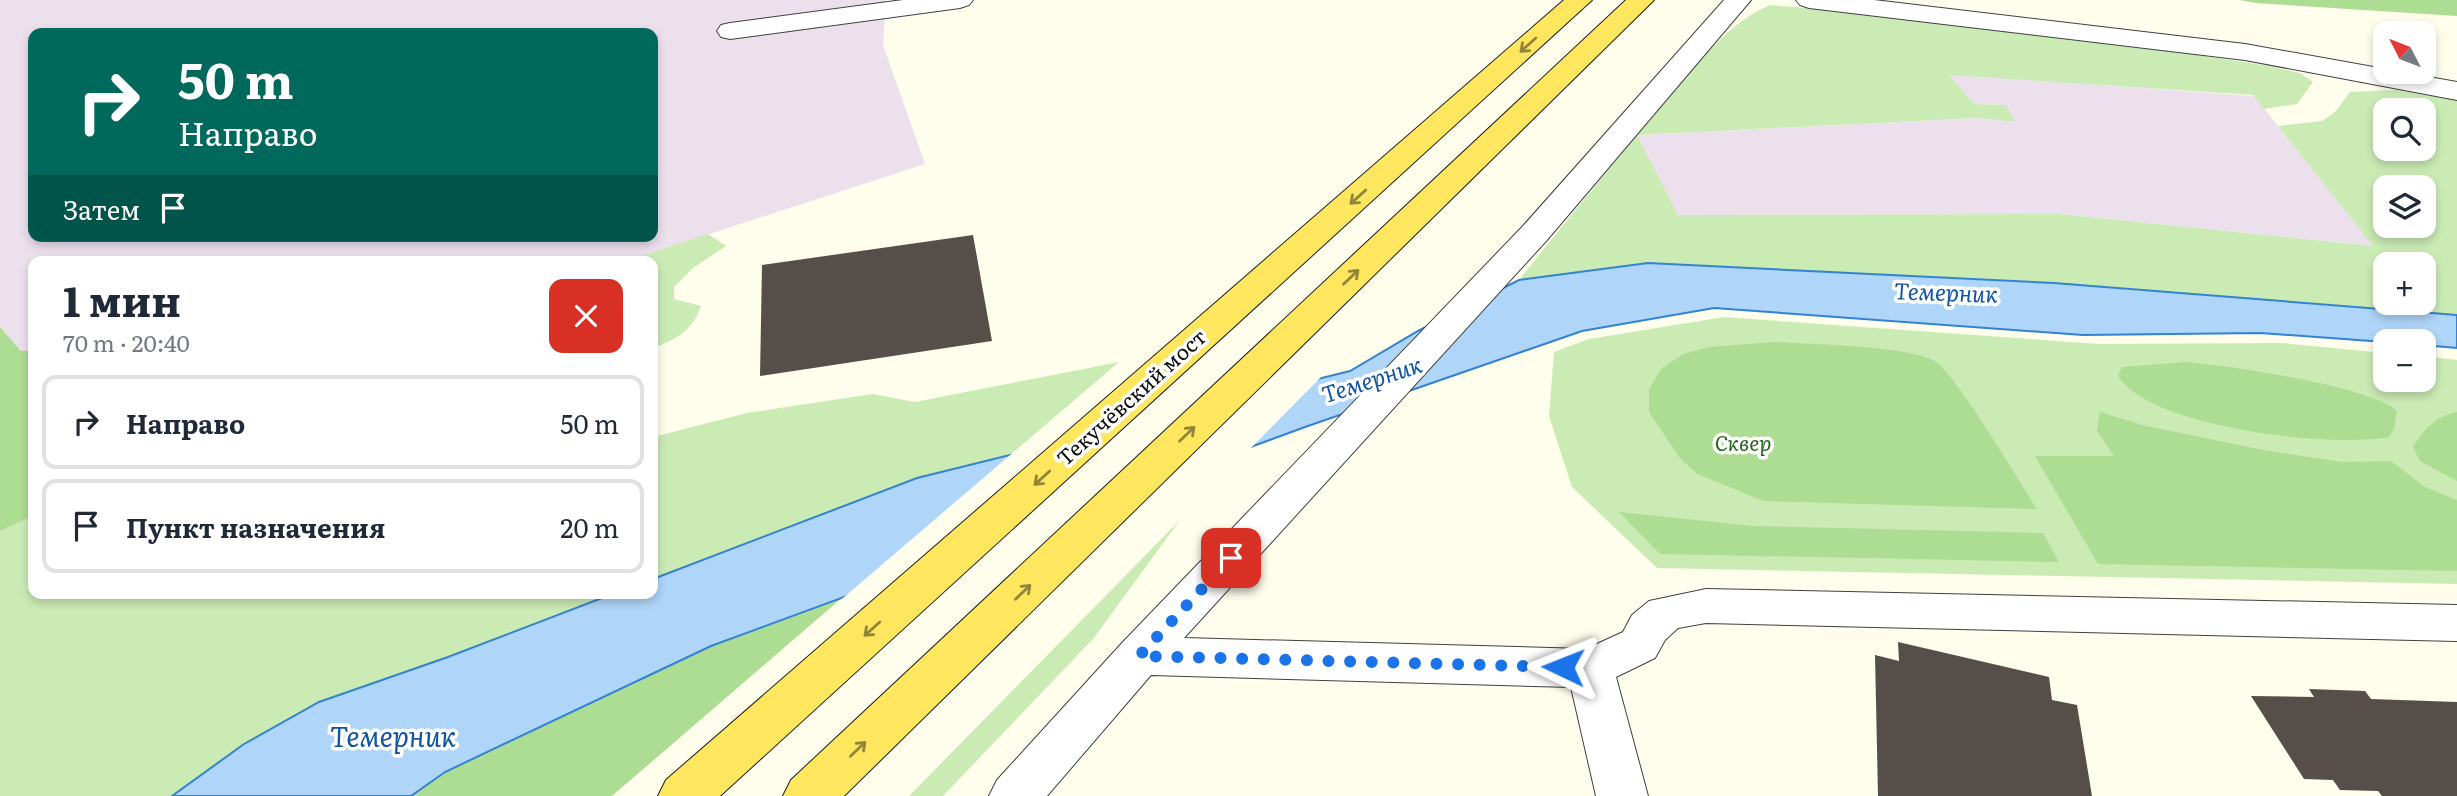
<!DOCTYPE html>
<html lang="ru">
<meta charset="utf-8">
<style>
:root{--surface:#fff;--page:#f2f2f3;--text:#1f2937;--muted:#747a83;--line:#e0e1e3}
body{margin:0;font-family:Literata,serif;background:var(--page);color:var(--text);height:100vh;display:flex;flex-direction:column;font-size:26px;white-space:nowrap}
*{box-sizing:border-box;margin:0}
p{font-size:23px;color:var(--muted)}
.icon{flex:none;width:38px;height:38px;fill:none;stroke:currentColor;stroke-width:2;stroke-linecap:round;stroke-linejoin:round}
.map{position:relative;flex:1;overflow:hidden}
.details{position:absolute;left:28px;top:256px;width:630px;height:343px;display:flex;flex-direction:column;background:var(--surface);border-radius:14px;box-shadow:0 4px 10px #0003}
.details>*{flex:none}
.guide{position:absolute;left:28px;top:28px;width:630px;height:214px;border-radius:14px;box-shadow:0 4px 10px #0003;background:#00695c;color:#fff;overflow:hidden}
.needle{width:46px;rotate:312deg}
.fabs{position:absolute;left:2373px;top:21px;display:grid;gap:14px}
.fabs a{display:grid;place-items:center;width:63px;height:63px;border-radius:14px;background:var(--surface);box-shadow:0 4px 10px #0003;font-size:35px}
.pin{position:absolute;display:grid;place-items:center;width:60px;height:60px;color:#fff;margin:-30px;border-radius:14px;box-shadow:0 4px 10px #0006}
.me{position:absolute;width:77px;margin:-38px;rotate:272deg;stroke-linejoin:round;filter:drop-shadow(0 0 5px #0008)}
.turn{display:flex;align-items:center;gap:24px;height:147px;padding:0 35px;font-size:32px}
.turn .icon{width:91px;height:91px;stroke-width:2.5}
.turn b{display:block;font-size:49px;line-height:60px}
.then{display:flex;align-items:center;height:66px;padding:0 35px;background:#0003;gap:14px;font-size:26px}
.round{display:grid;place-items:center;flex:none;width:74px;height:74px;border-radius:14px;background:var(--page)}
.head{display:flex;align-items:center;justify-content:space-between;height:119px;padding:0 35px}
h1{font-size:42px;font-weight:700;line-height:52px}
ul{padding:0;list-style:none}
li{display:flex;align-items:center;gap:21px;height:94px;margin:0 14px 10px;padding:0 21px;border:4px solid var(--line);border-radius:14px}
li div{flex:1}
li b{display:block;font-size:26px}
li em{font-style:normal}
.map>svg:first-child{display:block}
.industrial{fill:#ece0ec;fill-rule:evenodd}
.green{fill:#cbebb5;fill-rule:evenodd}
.forest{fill:#addc93}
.water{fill:#afd5f8;stroke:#3383d2;stroke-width:2}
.pier{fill:#fffdec}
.building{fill:#564f49}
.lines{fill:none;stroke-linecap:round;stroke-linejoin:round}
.minor-casing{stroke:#404040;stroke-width:2}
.major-casing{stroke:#1e1e1e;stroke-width:2}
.minor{fill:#fff;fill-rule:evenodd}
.major{fill:#fee75e;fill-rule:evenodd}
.oneway{stroke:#92853a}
.route{stroke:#1a73e8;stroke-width:12;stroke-dasharray:0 21.6}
.labels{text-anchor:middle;stroke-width:7;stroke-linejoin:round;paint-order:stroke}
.street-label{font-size:21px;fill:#0d0d0d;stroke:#fff}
.park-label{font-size:21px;font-style:italic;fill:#23671b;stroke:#fff}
.water-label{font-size:23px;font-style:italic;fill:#1255a3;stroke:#fff}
.near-water-label{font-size:28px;font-style:italic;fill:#1255a3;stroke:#fff}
</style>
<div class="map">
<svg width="2457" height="796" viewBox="0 0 2457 796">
<rect width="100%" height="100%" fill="#fffdec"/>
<path class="industrial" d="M0,0H886L883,45L925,164L626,261H33V350L21,351L0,327ZM33,33H653V236H33Z
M1948,74L2254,96L2374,246L2060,214L1678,216L1637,135L1977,118L2014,122L2006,105L1974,104Z"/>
<path class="green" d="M1770,5L1845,11L2152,48L2270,66L2300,73L2313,82L2297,104L2264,109L2253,95L1949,75L1974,104L2006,105L2015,122L1977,118L1637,135L1678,215L2060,214L2373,246L2278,126L2322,121L2335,112L2350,92L2396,90L2457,100V315L1648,263L1519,280C1568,219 1617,158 1669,98C1698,64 1727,23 1770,5ZM2385,110H2424V149H2385ZM2385,187H2424V226H2385ZM2385,264H2424V303H2385Z
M708,234L726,246L693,268L674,287V299L701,306C693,330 676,340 653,348V261H626Z
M1724,317L2099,344L2282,343L2385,353V380H2424V356L2457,360V584L1657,568L1572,487L1549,416L1554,352L1589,339Z
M1119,362L1010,455L917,478L653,579V437L747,413L872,394L915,402Z
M33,516V593H615L448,657L319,702L244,744L172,796H0V531Z
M1180,520L1093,639L943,796H909Z"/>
<path class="forest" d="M2239,0H2457V16L2256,3Z
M0,327L21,351L33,350V516L0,531Z
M1774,342C1810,344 1905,346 1933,360C1954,370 2020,483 2037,509L1764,501L1697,474L1679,457L1649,412V389L1661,369L1683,354L1709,347Z
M2186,362C2226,365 2371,386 2397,411L2394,429L2389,437C2332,448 2150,428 2118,376L2122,367Z
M2100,412L2142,425L2263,450L2342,462L2391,461L2425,487L2457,500V571L2098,564L2035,456H2114L2097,431Z
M2457,412V481L2420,461L2413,447C2424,429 2436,416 2457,412Z
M1619,512L1753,526L2043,533L2059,562L1660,554Z
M843,597L612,796H411L445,772L711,646Z"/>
<path class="water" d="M1648,263L2054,283L2457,315V348L2424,345V341L2385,342L2260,333L2083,335L1714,308L1582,331L1305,427L711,646L445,772L411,796H172L244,744L319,702L448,657L615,593H653V579L917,478L1350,371L1418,331L1519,280Z"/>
<path class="pier" d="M1324,374L1247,452L836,604L1016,450Z"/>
<path class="building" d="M973,235L992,341L760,376L762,265Z
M1898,642L2049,677L2052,700L2077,705L2092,796H1878L1875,655L1899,661Z
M2309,689L2365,691L2371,699L2457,702V796H2382L2378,791L2340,790L2333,780L2304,779L2251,696L2314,697Z"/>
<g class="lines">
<defs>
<path id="minor" d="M903,0H973L969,5L960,8L730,39L721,37L717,31L721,25L730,23Z
M1724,0H1751L1547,240L1184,638L1586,649L1623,632L1632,615L1649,601L1706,589L2457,605V641L1706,623L1678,628L1665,640L1655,658L1616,677L1648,796H1596L1571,687L1151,675L1047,796H989L997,780L1122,643L1523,226Z
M1796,0H1874L2245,44L2457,82V100L2245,60L1809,8L1800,5Z"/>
<path id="major" d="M1564,0H1592L720,796H658L666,780Z
M1626,0H1654L844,796H783L791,780Z"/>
</defs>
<use href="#minor" class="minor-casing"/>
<use href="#major" class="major-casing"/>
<use href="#minor" class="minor"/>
<use href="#major" class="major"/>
</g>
<defs><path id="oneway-shaft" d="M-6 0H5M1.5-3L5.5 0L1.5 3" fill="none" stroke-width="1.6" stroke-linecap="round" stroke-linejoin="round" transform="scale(1.75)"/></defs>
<g class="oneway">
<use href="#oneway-shaft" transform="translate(1528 45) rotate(138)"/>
<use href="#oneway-shaft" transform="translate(1358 197) rotate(138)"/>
<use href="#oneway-shaft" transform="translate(1351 277) rotate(-44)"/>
<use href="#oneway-shaft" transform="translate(1187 434) rotate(-44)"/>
<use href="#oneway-shaft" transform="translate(1042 478) rotate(138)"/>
<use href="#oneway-shaft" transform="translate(1023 592) rotate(-44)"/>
<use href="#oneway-shaft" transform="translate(872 629) rotate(138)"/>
<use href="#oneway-shaft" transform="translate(858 749) rotate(-44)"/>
</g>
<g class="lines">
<path class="route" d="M1231,558L1139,656L1563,667"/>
</g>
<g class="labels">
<g class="street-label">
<text transform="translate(1132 398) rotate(-42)" y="7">Текучёвский мост</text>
</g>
<g class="park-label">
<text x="1743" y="451">Сквер</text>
</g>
<g class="water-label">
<text transform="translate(1946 293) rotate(2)" y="8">Темерник</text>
<text transform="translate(1372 380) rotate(-18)" y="8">Темерник</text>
</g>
<g class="near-water-label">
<text x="393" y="747">Темерник</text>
</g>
</g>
</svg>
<div class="fabs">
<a><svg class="needle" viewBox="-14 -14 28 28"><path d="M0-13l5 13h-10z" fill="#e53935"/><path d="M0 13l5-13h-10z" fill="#747a83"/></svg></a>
<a><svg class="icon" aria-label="search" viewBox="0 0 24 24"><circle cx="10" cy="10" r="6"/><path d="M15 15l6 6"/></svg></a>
<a><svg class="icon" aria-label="layers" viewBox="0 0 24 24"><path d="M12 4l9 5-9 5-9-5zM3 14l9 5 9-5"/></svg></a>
<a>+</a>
<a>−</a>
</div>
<div class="pin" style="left:1231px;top:558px;background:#d93025"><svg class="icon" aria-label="arrive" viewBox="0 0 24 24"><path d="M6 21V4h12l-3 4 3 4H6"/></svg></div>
<svg class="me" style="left:1563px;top:667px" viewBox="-20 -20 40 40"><path d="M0-17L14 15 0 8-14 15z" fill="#1a73e8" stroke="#fff" stroke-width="4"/></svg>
<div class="guide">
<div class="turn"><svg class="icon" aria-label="right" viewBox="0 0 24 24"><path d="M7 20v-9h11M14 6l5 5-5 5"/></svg><div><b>50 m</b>Направо</div></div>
<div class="then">Затем<svg class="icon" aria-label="arrive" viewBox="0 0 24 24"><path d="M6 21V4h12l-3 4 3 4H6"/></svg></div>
</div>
<section class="details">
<div class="head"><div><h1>1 мин</h1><p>70 m · 20:40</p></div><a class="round" style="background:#d93025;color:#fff"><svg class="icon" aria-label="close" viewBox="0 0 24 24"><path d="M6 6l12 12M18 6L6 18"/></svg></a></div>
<ul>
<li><svg class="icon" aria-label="right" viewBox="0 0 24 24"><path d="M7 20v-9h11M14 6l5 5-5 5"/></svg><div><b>Направо</b></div><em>50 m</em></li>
<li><svg class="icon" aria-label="arrive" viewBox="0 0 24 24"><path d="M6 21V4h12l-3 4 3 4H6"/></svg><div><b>Пункт назначения</b></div><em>20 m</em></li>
</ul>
</section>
</div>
